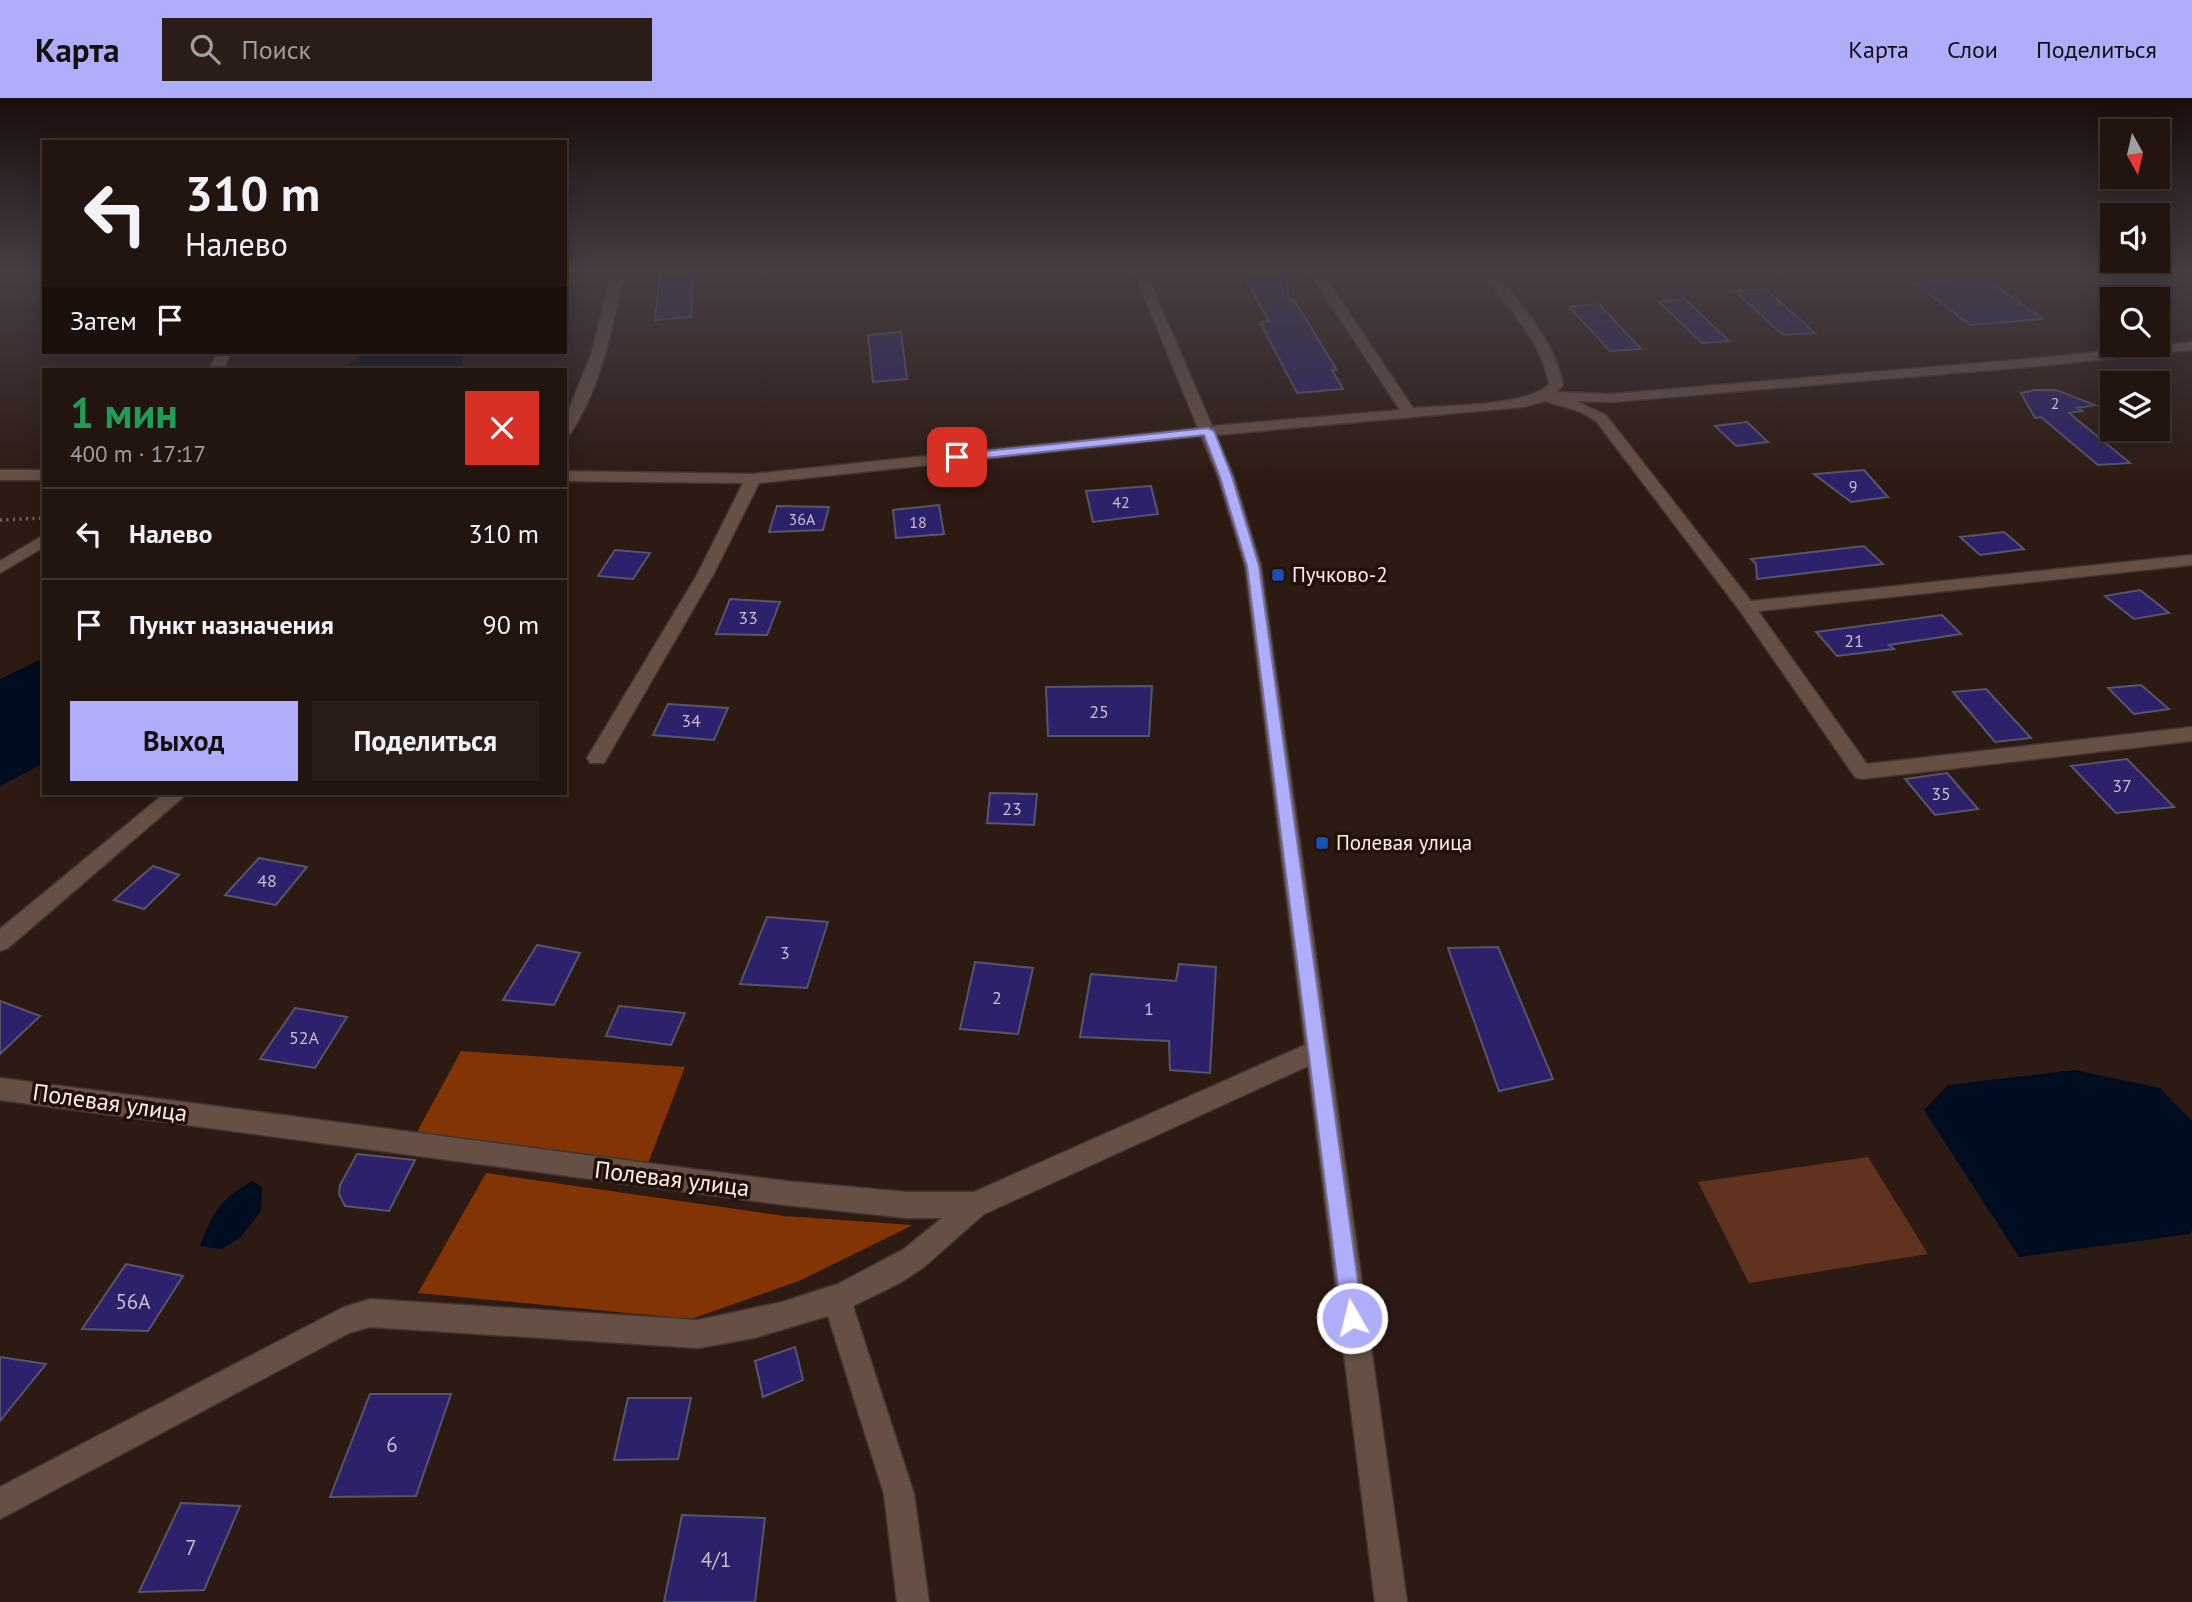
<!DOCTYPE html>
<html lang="ru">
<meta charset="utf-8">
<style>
:root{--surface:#22140e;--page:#2a1d17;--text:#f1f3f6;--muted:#a29e9e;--line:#3f332e;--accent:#b0aefa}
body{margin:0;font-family:"PT Sans",sans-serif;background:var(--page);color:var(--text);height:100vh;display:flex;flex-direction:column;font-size:26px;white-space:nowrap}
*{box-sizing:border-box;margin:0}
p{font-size:23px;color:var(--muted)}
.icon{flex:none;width:38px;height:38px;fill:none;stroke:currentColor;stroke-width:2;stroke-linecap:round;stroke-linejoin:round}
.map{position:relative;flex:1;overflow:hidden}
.panel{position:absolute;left:42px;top:270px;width:525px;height:427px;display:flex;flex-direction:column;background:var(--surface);border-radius:0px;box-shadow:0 4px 18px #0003,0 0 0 2px var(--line)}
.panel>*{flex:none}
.banner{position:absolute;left:42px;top:42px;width:525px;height:214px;border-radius:0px;box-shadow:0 4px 18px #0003,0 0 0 2px var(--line);background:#22140e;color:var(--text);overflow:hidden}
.needle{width:46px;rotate:172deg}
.controls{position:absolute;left:2100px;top:21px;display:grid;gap:14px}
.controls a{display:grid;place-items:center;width:70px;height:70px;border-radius:0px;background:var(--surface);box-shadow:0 4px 18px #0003,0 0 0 2px var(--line);font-size:35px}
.pin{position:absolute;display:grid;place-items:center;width:60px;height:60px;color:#fff;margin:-30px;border-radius:14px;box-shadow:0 4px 10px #0006}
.me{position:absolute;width:77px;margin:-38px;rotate:352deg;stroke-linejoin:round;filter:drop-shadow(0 0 5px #0008)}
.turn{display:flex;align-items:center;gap:24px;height:147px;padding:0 28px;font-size:32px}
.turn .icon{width:91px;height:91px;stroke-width:2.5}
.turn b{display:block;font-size:49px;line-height:60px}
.then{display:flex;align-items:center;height:66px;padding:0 28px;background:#0003;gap:14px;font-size:26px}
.round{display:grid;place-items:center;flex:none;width:74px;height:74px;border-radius:0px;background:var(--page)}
.headline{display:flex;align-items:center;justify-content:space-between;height:119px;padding:0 28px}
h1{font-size:42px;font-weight:600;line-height:52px;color:#1e9e55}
.primary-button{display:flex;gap:14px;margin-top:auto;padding:14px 28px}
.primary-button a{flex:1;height:80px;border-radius:0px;background:var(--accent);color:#111;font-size:28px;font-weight:600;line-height:80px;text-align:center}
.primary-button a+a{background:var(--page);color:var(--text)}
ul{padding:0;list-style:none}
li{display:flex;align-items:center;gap:21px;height:91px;padding:0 28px;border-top:2px solid var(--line)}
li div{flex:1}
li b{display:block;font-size:26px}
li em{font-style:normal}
header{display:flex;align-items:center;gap:42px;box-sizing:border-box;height:98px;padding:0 35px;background:var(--accent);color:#111}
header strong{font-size:33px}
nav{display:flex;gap:38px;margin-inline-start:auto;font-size:24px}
.search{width:490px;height:63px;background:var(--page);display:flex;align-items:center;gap:18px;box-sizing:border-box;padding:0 24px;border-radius:0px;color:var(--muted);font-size:26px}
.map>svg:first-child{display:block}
.green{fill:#61321d}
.forest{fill:#833404}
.water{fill:#000c20}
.building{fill:#2c216a;stroke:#55566b;stroke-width:2}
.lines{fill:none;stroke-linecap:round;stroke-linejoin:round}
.minor-casing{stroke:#433430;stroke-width:3}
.path{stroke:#75645c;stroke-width:3.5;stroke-dasharray:2 4.5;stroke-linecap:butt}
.minor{fill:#665046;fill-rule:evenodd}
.route{fill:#b0aefa;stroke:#7271a2;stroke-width:2}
.transit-dot{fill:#1a4fb4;stroke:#231109;stroke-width:2.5}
.labels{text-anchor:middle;stroke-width:7;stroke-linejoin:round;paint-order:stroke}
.far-number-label{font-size:16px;fill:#cabcca}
.number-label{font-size:18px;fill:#cabcca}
.poi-label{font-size:21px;fill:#fef0ea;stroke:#231109;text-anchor:start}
.near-number-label{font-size:21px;fill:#cabcca}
.near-street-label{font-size:24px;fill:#fef0ea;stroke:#231109}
</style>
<header>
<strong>Карта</strong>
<div class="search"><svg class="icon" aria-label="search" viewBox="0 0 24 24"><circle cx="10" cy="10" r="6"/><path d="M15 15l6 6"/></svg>Поиск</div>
<nav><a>Карта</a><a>Слои</a><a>Поделиться</a></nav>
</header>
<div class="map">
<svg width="2192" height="1504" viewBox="0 0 2192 1504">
<rect width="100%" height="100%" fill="#2d1a12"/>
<path class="green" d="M1868,1059L1928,1156L1749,1185L1698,1084Z"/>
<path class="forest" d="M461,953L685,969L647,1068L417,1034Z
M486,1075L785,1118L913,1127L799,1183L691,1221L418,1195Z"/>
<path class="water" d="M363,254H449L464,259L460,271H344Z
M44,560V665L0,688V581Z
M2074,972L2160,990L2192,1023V1131L2190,1136L2019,1159L1924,1012L1948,987Z
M253,1083L262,1089L261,1113L240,1140L221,1151L200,1148C212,1116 221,1099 253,1083Z"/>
<path class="building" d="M660,174H690L689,178H693L691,219L655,222Z
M1241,174H1287L1288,202H1294L1337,272H1332L1343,291L1297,295L1260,224L1269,223Z
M1985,180L2042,221L1970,227L1915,185Z
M1765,191L1815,235L1783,237L1735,193Z
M1685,201L1729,243L1702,245L1659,204Z
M1599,206L1641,251L1610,253L1569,209Z
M901,234L907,281L873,284L868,237Z
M2035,292H2056L2095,307L2077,310L2082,313L2069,315L2130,365L2098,367L2041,319L2035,320L2021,295Z
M1747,324L1768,344L1736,348L1715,328Z
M1864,372L1888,399L1851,404L1814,376Z
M1151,388L1158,416L1093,424L1086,393Z
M939,407L944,436L896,440L893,412Z
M777,408L829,409L823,432L769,434Z
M2004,434L2024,451L1980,457L1960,439Z
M1864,448L1883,466L1757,481L1756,466L1751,461Z
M615,452L650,455L633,481L598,478Z
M2140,492L2169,515L2134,521L2105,498Z
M730,501L780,504L767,537L716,536Z
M1942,517L1961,536L1889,547L1894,551L1837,558L1816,534Z
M2141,587L2169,611L2134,616L2108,590Z
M1152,588L1149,638H1048L1046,589Z
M1986,591L2031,640L1995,644L1953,594Z
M668,606L728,610L714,642L653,637Z
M2127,661L2174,709L2116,715L2071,668Z
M1947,675L1978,711L1935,717L1905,681Z
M990,695L1037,696L1034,727L987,725Z
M259,760L307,769L276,807L225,797Z
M153,768L179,777L144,811L114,802Z
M767,819L828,824L807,890L740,886Z
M537,847L580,855L554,907L503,902Z
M1498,849L1553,981L1499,993L1448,850Z
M975,864L1033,870L1018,936L960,931Z
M1179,866L1216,869L1210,975L1170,972L1169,943L1080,939L1091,876L1176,883Z
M0,903L40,918L0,956Z
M619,908L685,915L671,947L606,938Z
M295,910L347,919L315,970L260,961Z
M357,1056L415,1062L389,1113L345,1108L339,1096L340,1087Z
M126,1166L183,1178L148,1233L82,1231Z
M795,1249L803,1282L763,1299L755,1263Z
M0,1259L46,1266L0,1323Z
M370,1296H451L416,1398L330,1399Z
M628,1300H691L678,1361L614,1362Z
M181,1405L240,1408L204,1492L139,1494Z
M682,1417L765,1420L755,1504H664Z"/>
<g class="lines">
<defs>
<path id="minor" d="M612,174H624C612,230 602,288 570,336L565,337V321L591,257Z
M1134,174H1146L1212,328L1400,312L1309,174H1322L1413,310C1447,307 1526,309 1549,286C1541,241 1507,210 1481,174H1494C1522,209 1555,242 1563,287L1557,294L1612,296L2039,260L2192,244V252L2039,268L1612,304L1576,303L1606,317L1751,503L2192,457V467L1758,513L1867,666L2192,629V643L1862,681L1855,679L1740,513L1596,323L1581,314L1545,303L1524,309L1216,337L1234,379L1261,468L1407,1504H1375L1308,968L984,1116L924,1169L900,1185L853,1208L914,1396L929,1504H897L884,1396L828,1218L754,1240L698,1250L370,1229L349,1235L0,1421V1389L344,1209L370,1201L698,1222L782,1204L838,1186L904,1151L942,1120H907L785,1107L0,1002V980L785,1083L907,1094H974L1305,947L1245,468L1218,379L1201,338L759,385L713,477L604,665H590L587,660L697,477L743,385L565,383V373L753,376L1198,330Z
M217,254H231L224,271H210Z
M0,372H44V382H0Z
M44,437V449L0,475V463Z
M165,695H188L8,850L0,853V831Z"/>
</defs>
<use href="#minor" class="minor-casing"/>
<path class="path" d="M0,422L44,420"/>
<use href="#minor" class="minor"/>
</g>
<linearGradient id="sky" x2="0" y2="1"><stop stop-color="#190e0a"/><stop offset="0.45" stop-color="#463e44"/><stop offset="1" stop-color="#463e44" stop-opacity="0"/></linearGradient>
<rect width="2192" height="385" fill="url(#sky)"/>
<path class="route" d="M1208,330L1214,333L1232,379L1259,468L1363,1220L1360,1228L1352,1231L1345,1228L1342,1220L1247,468L1220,379L1204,337L957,363L951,359L957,356Z"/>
<g class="transit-dot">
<rect x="1271" y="470" width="14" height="14" rx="3.5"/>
<rect x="1315" y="738" width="14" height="14" rx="3.5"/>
</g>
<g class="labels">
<g class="far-number-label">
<text x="2055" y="311">2</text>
<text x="1853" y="394">9</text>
<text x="1121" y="410">42</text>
<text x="802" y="427">36А</text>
<text x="918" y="430">18</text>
</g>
<g class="number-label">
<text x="748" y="526">33</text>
<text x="1854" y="549">21</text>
<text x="1099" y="620">25</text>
<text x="691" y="629">34</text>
<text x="2122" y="694">37</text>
<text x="1941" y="702">35</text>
<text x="1012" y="717">23</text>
<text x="267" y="789">48</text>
<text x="785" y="861">3</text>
<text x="997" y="906">2</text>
<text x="1149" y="917">1</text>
<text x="304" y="946">52А</text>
</g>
<g class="poi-label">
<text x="1292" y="484">Пучково-2</text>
<text x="1336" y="752">Полевая улица</text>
</g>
<g class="near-number-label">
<text x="133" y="1211">56А</text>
<text x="392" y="1354">6</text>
<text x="191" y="1457">7</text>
<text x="716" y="1469">4/1</text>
</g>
<g class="near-street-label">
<text transform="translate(110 1005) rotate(8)" y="8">Полевая улица</text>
<text transform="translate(672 1081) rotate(7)" y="8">Полевая улица</text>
</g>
</g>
</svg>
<div class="controls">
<a><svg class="needle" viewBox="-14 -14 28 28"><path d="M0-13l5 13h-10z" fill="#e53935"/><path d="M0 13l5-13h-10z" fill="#a29e9e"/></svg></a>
<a><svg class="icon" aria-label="sound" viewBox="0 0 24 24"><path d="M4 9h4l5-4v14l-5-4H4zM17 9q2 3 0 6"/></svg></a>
<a><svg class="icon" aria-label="search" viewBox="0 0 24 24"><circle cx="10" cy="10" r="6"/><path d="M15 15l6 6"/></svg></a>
<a><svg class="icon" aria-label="layers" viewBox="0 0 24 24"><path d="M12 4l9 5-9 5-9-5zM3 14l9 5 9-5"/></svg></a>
</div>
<div class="pin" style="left:957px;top:359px;background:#d93025"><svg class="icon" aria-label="arrive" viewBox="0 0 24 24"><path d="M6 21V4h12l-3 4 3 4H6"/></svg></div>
<svg class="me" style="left:1352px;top:1220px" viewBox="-20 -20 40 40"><circle r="17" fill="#b0aefa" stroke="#fff" stroke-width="3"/><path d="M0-11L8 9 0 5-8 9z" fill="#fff"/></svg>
<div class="banner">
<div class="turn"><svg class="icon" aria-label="left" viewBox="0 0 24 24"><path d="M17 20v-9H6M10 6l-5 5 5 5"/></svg><div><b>310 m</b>Налево</div></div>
<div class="then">Затем<svg class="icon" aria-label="arrive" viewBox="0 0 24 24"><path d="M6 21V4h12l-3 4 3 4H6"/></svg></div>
</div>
<section class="panel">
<div class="headline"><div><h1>1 мин</h1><p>400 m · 17:17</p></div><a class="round" style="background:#d93025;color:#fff"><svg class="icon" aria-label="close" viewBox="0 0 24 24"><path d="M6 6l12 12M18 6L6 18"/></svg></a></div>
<ul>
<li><svg class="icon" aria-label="left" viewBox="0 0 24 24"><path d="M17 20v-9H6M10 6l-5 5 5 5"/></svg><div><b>Налево</b></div><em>310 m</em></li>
<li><svg class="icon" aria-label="arrive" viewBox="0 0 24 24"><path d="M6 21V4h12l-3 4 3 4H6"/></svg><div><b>Пункт назначения</b></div><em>90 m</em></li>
</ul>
<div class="primary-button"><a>Выход</a><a>Поделиться</a></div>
</section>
</div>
